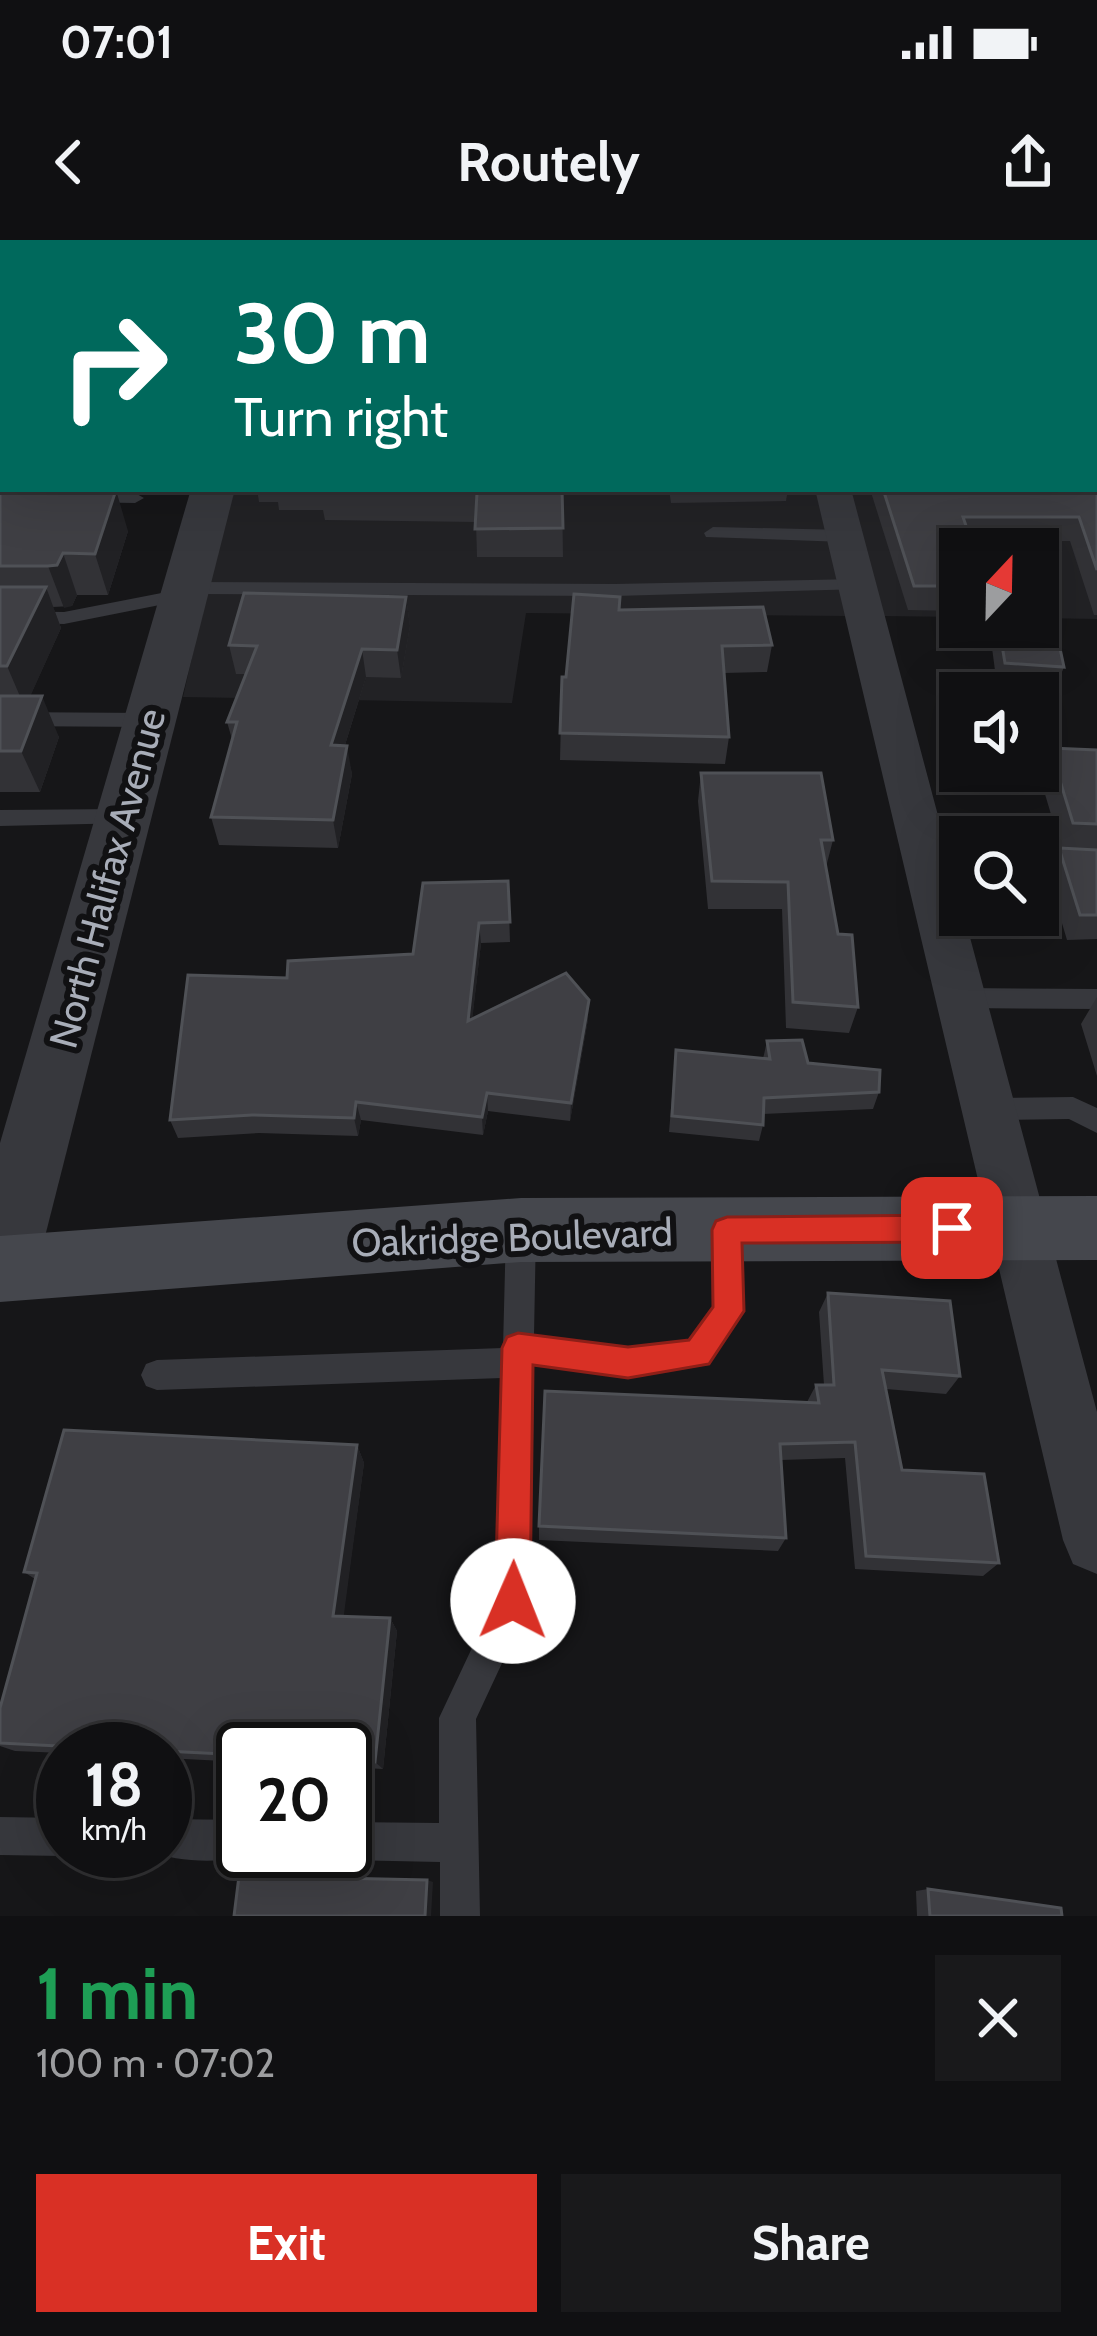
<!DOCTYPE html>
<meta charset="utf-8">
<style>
:root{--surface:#101012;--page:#19191b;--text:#f1f3f6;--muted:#9c9d9f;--line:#303032;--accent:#d93025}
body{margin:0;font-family:Cabin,sans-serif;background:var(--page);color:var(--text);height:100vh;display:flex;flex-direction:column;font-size:45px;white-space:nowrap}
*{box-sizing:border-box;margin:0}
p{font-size:39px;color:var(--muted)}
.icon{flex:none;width:66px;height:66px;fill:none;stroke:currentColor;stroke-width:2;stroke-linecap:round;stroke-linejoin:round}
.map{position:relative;height:1676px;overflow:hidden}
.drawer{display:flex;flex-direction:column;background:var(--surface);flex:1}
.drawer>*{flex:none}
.banner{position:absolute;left:0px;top:0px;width:1098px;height:252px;box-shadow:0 12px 48px #0002,0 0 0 3px var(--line);background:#00695c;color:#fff;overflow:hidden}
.needle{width:78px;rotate:22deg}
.controls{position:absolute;left:939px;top:288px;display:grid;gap:24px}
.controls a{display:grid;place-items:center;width:120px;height:120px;border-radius:0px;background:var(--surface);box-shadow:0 12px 48px #0002,0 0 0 3px var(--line);font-size:60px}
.speed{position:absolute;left:36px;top:1482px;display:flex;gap:24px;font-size:60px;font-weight:700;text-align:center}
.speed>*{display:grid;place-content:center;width:156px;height:156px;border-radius:50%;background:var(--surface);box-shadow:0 12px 48px #0002,0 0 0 3px var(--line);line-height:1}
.speed small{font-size:30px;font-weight:400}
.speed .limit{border:6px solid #111;border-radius:18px;background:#fff;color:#111}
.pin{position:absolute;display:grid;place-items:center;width:102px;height:102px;color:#fff;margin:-51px;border-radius:24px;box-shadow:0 6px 18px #0006}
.me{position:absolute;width:132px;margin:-66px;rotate:1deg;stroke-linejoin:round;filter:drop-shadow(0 0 9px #0008)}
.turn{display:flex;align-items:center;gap:42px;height:252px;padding:0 36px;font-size:54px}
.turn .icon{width:156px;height:156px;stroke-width:2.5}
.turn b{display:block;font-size:84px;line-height:102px}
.round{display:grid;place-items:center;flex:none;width:126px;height:126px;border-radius:0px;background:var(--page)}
.summary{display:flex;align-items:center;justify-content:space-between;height:204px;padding:0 36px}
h1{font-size:72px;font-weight:800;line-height:90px;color:#1e9e55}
.cta{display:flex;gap:24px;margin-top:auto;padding:24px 36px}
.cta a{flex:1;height:138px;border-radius:0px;background:var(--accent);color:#fff;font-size:48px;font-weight:800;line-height:138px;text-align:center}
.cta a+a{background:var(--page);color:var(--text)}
.status{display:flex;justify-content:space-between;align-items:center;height:84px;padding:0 60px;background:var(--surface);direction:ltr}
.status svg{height:33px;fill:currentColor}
header{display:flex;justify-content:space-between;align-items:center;height:156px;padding:0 36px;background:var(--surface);font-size:54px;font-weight:800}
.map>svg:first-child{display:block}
.built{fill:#222225}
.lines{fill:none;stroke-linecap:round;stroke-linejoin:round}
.service{fill:#37383d;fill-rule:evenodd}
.minor{fill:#37383d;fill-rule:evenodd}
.tertiary{fill:#37383d;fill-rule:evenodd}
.secondary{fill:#45474d;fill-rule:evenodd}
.wall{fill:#323236}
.shaded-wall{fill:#212124}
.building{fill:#3f3f44;stroke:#4f5156;stroke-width:3}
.route{fill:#d93025;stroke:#8d1f18;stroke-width:3}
.labels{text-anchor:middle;stroke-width:12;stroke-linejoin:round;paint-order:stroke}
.street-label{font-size:39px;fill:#a8adb8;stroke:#111113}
</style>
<div class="status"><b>07:01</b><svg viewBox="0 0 49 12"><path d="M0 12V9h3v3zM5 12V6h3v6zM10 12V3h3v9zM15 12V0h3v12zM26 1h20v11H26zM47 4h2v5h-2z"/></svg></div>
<header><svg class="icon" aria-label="back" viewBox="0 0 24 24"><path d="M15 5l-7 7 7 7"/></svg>Routely<svg class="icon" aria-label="share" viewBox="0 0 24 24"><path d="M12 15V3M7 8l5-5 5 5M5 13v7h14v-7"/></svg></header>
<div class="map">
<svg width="1097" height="1676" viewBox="0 0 1097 1676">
<rect width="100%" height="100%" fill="#161618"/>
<path class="built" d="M1095,208L1097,379L1038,378V309H960V377L882,376L849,249H1095Z
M230,249H816L847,376L526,373L512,463L183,457Z"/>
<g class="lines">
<path class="service" d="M0,223H3V233H0Z
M82,253H135L144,258L135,263L76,262L73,258Z
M713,287L845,290L854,296L845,302L706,297L704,293Z
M857,339L867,345L864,349L615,356L195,354L185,360L64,384L0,383V371L64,372L177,350L186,342L615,344Z
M0,472L150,473L161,480L150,487L0,486Z
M123,569L134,577L131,583L0,586V570Z
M926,609H960V625L918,623L914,617L918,611Z
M1038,612L1097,615V631L1038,628Z
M962,748L1097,749V769L962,768L949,758Z
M1073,857L1097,868V893L1069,879L990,880L980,877L976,869L980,861L990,858Z
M521,977L531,981L536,990L534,1095L628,1108L689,1100L713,1067L712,990L717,981L727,977L737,981L742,990L743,1071L709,1125L628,1138L534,1125L531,1361L476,1479L480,1676H440V1622L345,1620L330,1611H345V1582L439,1583V1478L495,1359L502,1138L157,1150L146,1146L141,1135L146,1124L157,1120L503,1108L506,990L511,981Z
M0,1577L63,1578V1611H76L63,1616L0,1615Z
M165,1579L243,1580V1611H257C234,1625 176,1623 151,1611H165Z"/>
<path class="minor" d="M752,0H780L781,3H753Z
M815,249H851L960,658V675H964L1097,1172V1334L1073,1324L1063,1300Z"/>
<path class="tertiary" d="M191,249H235L37,1028L26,1052L0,1061V903Z"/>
<path class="secondary" d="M0,192H3V218H0Z
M1097,956V1020L521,1022L0,1062V996L521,958Z"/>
</g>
<path class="wall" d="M0,82H3V178H0Z
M1097,104V375H1094L1070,301H971L960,309V371L908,370L870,249H1095Z
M257,249H562L563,317H477L476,282L325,280L323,270H279L278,262H259Z
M669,249H788L786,261L671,263Z
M0,250L128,291L108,355H77L72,366L53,367L61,388L30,456L59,497L40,552H0Z
M406,357L410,386L401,438L366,437L345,505L352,534L338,608L219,605L211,577L232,499L227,482L246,434H236L229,405Z
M619,370L772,405L767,432L724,433L729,497L725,524L560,520L562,437H566Z
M999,387L1064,427L1055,449L997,445L992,408Z
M1050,508L1097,510V699L1067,700L1047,633L1061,608L1039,534Z
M701,533L833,600L826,627L838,694L858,767L849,793L786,788L782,669H708L698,561Z
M508,641L510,702L481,703L472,779H588L570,881L488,871L483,895L361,880L358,896L259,893L178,898L170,880L287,738L413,714Z
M1097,757V836L1081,784Z
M767,801L808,823L879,852L873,869L763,874V885L759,901L669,892L676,810L763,819Z
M828,1053L960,1136L946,1154L886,1149L902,1230L999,1323L983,1336L855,1329L845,1218L781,1220L786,1298L778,1311L539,1300V1286L807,1162L816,1145H824L819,1072Z
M357,1205L364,1223L343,1376L390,1378L397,1391L383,1529L345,1527V1509H243V1522L165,1518V1509H63V1513L15,1511L0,1506V1468L35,1339L24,1332Z
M928,1649L1062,1676H917L916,1651Z"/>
<path class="shaded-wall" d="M116,250L128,291L108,355L95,314Z
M63,313L77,355L72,366L64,368L48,326Z
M46,347L61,388L25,468L7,426Z
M406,357L410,386L401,438L397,410Z
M362,409L366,437L336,534L331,505Z
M42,456L59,497L40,552L21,511Z
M347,506L352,534L338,608L333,580Z
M479,683L481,703L470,800L468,781Z
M589,760L588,779L570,881L571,863Z
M487,853L488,871L483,895L482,877Z
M356,862L361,880L358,896L354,878Z
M357,1205L364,1223L342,1389L333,1376Z
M390,1378L397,1391L383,1529L375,1522Z
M427,1640L433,1642L431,1676H425Z"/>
<path class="building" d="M857,0H923L924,3H857Z
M0,82H3V131H0Z
M1095,104H1097V330L1079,277H963L974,309H960V346H914L883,249H1095Z
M320,249H562L563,288L475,289L477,253L320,251Z
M0,250H116L95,314L63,313L57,325L48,326H0Z
M0,347H46L7,426H0Z
M244,353L406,357L397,410L362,409L331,505L347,506L333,580L211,577L237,482H227L257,406L229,405Z
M574,354L620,357L619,370L763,367L772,405L722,406L729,497L560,493L562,437H566Z
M999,387L1056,390L1064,427L1005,423Z
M0,456H42L21,511H0Z
M1050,508L1097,510V584L1073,583Z
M701,533H821L833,600H821L838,694L852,695L858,767L793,762L788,642L712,641Z
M1059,608L1097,610V675H1080Z
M508,641L510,682L479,683L468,781L566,733L589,760L571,863L487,853L482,877L356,862L354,878L252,875L170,880L188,735L287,738L288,721L413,714L423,643Z
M802,800L808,823L880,830L879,852L764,858L763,885L672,876L676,810L770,819L767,801Z
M828,1053L950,1061L960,1136L882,1130L902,1230L984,1234L999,1323L866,1316L855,1202L780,1204L786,1298L539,1286L545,1151L819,1163L816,1145H834Z
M64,1190L357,1205L333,1376L390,1378L375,1522L345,1520V1509H243V1515L165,1511V1509H117L0,1503V1468L37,1333L24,1332Z
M239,1636L427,1640L425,1676H234Z
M928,1649L1061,1668L1062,1676H930Z"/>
<path class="route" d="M952,975L963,979L967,988L963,998L952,1002L742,1003L744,1071L709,1124L628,1138L533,1125L530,1361L525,1374L513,1379L500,1374L495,1361L502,1108L507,1097L518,1093L628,1107L689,1100L713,1067L712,990L716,981L727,977Z"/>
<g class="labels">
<g class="street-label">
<text transform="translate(107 638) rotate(-75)" y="14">North Halifax Avenue</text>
<text transform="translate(512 997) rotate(-2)" y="14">Oakridge Boulevard</text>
</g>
</g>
</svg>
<div class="controls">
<a><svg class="needle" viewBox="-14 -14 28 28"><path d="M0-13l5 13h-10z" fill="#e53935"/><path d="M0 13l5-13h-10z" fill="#9c9d9f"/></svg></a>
<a><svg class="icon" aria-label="sound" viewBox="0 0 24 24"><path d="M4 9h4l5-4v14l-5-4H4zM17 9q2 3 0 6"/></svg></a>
<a><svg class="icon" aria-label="search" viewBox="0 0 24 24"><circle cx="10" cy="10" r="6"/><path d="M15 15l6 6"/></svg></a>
</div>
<div class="speed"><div>18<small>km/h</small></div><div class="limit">20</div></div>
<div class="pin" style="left:952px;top:988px;background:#d93025"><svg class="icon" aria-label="arrive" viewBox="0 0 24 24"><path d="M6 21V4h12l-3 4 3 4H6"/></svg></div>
<svg class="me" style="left:513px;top:1361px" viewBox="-20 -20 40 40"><circle r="19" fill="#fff"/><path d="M0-13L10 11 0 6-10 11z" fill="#d93025"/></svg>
<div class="banner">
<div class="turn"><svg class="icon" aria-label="right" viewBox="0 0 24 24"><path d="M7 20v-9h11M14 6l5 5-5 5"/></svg><div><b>30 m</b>Turn right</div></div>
</div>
</div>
<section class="drawer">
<div class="summary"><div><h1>1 min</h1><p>100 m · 07:02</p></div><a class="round"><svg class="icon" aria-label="close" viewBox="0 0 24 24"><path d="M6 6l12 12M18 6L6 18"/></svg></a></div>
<div class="cta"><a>Exit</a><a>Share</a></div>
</section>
